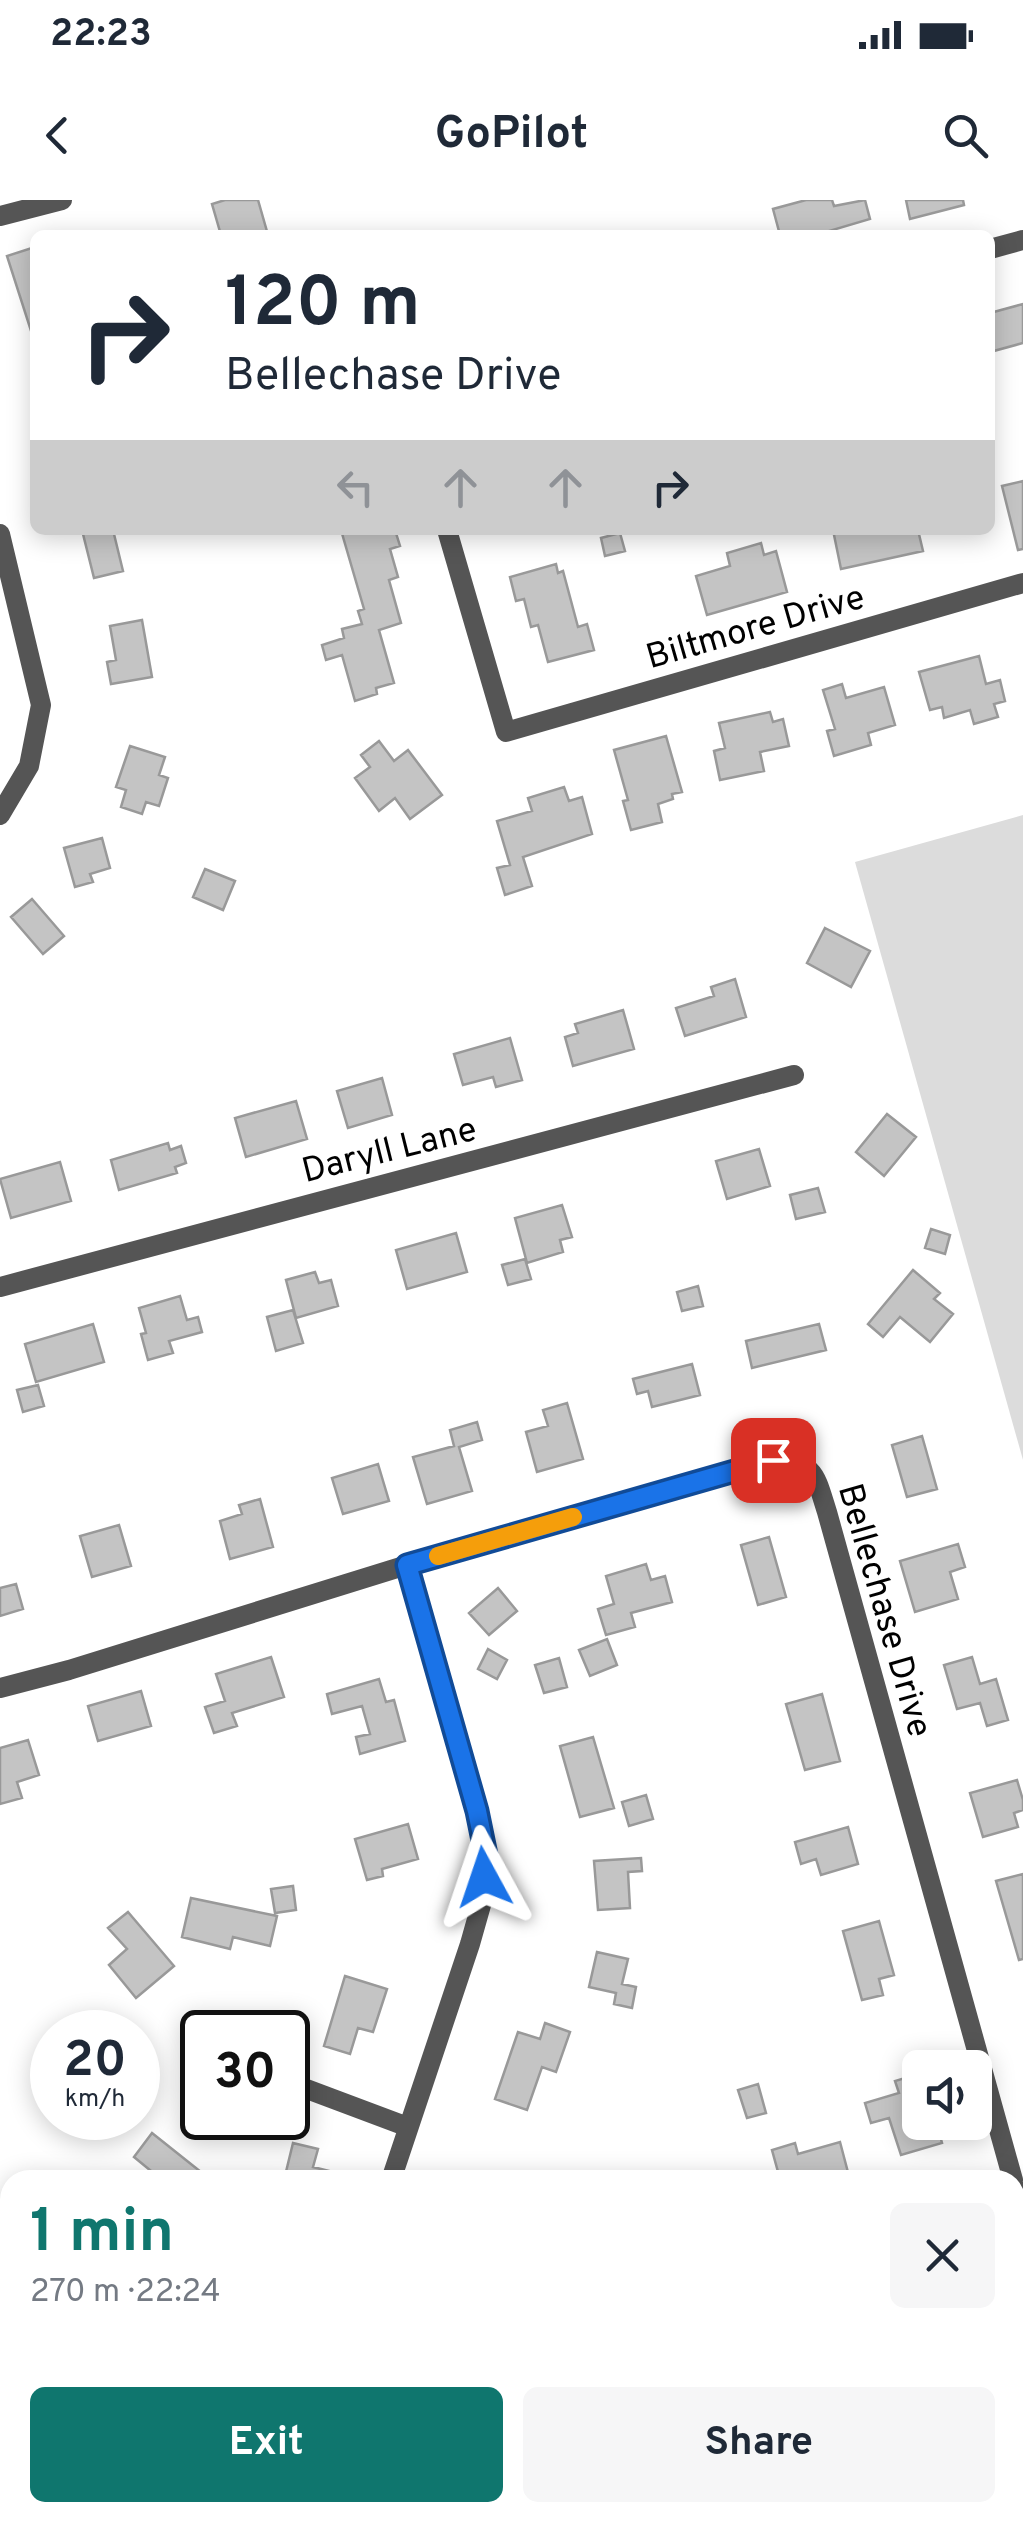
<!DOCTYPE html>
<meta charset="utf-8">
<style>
:root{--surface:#fff;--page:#f6f6f7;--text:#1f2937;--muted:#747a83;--accent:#0f766e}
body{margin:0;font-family:Overpass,sans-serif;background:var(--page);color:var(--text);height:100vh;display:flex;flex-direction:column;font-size:38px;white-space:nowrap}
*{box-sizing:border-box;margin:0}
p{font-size:32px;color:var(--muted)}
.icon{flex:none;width:55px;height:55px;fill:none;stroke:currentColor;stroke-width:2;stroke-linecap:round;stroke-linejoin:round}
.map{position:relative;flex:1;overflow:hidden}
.details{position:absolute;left:0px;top:1970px;width:1025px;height:352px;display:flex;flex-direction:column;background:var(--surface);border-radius:30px 30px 0 0;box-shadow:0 5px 25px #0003}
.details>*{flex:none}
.banner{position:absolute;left:30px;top:30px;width:965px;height:305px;border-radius:15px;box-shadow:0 5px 25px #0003;background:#fff;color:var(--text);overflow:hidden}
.controls{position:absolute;left:902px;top:1850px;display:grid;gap:20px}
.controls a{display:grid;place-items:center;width:90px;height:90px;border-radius:15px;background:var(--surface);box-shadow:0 5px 25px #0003;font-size:50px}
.speed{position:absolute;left:30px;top:1810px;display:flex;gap:20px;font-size:50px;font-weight:700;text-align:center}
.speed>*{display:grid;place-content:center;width:130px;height:130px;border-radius:50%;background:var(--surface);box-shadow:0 5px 25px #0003;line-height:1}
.speed small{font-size:25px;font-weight:400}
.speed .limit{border:5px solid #111;border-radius:15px;background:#fff;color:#111}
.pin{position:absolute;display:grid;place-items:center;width:85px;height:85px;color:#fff;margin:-42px;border-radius:20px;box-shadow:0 5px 15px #0006}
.me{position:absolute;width:110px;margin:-55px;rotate:355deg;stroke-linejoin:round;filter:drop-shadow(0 0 8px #0008)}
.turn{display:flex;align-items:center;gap:35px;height:210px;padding:0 30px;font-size:45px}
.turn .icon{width:130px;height:130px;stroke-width:2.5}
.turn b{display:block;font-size:70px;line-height:85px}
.lanes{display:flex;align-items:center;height:95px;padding:0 30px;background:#0003;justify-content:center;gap:50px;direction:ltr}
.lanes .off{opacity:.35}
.round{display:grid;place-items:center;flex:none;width:105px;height:105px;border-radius:15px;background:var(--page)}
.head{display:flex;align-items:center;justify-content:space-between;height:170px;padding:0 30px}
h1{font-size:60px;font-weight:700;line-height:75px;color:var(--accent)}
.action{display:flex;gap:20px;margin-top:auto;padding:20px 30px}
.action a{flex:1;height:115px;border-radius:15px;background:var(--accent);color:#fff;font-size:40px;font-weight:700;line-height:115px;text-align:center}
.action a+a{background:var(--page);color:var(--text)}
.status{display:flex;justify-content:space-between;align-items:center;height:70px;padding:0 50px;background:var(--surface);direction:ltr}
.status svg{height:28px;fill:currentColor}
header{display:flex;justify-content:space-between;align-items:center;height:130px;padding:0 30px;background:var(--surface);font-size:45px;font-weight:700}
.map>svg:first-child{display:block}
.green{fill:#dcdcdc}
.building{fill:#c4c4c4;stroke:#999;stroke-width:2.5}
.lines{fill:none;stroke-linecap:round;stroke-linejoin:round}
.minor{stroke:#555;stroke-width:20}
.route-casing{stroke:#114b97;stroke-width:25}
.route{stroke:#1a73e8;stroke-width:18}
.slow{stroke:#f59e0b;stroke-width:18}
.labels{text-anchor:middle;stroke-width:8;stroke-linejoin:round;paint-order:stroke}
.street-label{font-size:35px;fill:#000;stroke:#fff}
</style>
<div class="status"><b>22:23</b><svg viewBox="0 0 49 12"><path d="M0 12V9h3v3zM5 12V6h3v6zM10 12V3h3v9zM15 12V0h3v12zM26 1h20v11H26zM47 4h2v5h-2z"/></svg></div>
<header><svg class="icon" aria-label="back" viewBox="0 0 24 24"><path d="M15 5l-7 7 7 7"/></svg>GoPilot<svg class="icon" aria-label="search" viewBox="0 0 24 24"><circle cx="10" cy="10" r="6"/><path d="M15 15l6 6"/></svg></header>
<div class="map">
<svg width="1023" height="2321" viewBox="0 0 1023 2321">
<rect width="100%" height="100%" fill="#fff"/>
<path class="green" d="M1023,615V1260L855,662Z"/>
<path class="building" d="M225,0H258L268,35H221L212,4Z
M806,0H832L834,6L865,0L870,19L829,31L830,35H780L773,9Z
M906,0H963L964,5L910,19Z
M35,47V133L32,134L7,56Z
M1023,104V143L990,152V113Z
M1023,281V349L1018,350L1002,286Z
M82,330H113L123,371L94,378Z
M341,330H395L400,346L390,349L398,377L389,380L401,423L379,430L394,483L376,488L377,494L355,501L342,455L326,460L322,445L344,438L342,429L362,424L358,411L364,409Z
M833,330H918L923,351L841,369Z
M620,333L625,351L605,356L601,338Z
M761,343L764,355L776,351L787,392L707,415L696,376L730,366L727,353Z
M556,364L558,373L563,371L578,427L587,424L594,450L548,462L538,425L531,427L524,399L516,401L510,377Z
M142,420L152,477L111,484L107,462L116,460L110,426Z
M979,456L986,484L1000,480L1005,501L994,504L998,517L974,524L970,510L944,518L942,507L930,510L919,472Z
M842,484L846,498L884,487L895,525L868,533L871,545L834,556L827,531L835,529L823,490Z
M770,512L773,522L783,519L789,546L760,552L764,571L720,580L714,551L725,548L719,523Z
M666,536L682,592L672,594L673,599L658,604L662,622L631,630L623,601L628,600L614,550Z
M379,541L394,561L408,550L442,595L410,619L395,598L379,611L355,578L370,567L361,555Z
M130,546L165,557L159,575L168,578L159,606L146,602L142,614L121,607L126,590L116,587Z
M564,587L569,601L582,597L592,634L523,657L532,686L505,695L497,668L510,665L497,621L532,611L528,598Z
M102,638L110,668L90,674L93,682L75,687L64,648Z
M205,669L235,681L223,710L193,697Z
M32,699L64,736L43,754L11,717Z
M825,728L870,751L851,787L807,763Z
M735,779L746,817L685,836L676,808L714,796L711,787Z
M623,810L634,849L573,866L565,837L578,833L575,824Z
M510,838L522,880L496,887L493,877L463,885L454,854Z
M382,878L392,915L348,928L337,891Z
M296,901L307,939L246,957L235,918Z
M887,914L916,937L884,976L856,952Z
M168,943L170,950L181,946L186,963L175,967L177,973L119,990L111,960Z
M759,949L770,986L727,999L716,961Z
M60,962L71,1001L11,1018L0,979Z
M818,988L825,1012L796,1019L790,995Z
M562,1005L572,1037L560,1040L563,1052L527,1063L515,1018Z
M931,1029L950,1035L945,1054L925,1048Z
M456,1033L467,1072L407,1089L396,1050Z
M525,1059L531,1079L508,1085L502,1065Z
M913,1070L940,1093L934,1099L953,1114L930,1142L900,1117L883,1137L868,1124Z
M315,1072L319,1083L331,1080L338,1106L296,1118L286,1080Z
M698,1086L703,1106L682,1111L677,1092Z
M180,1096L187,1120L198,1117L202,1132L169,1141L173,1153L148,1160L141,1134L146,1133L139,1108Z
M293,1110L303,1143L276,1151L267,1117Z
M93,1124L104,1162L36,1182L25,1144Z
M819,1124L826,1150L752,1168L746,1141Z
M692,1164L700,1195L652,1207L648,1191L637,1194L633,1179Z
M38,1185L44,1206L23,1212L17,1190Z
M567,1203L583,1259L537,1272L526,1232L548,1226L543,1210Z
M477,1222L482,1240L459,1247L472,1291L427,1304L413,1257L454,1246L450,1230Z
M922,1236L937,1289L907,1297L892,1245Z
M378,1264L389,1301L343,1314L332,1278Z
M260,1299L273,1347L230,1359L220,1321L242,1314L239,1305Z
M119,1325L131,1366L92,1377L80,1336Z
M769,1337L786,1397L758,1405L741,1345Z
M958,1344L965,1367L950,1372L958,1399L915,1412L900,1361Z
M646,1364L651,1380L665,1376L672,1402L631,1413L635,1427L606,1435L598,1409L614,1404L606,1376Z
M16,1384L23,1409L0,1416V1388Z
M498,1388L517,1411L489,1435L469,1413Z
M607,1439L617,1465L590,1476L579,1450Z
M488,1449L507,1460L497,1479L478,1469Z
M271,1457L284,1497L232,1513L237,1526L214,1533L205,1507L225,1501L216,1474Z
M972,1457L980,1484L996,1479L1008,1520L987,1526L980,1503L957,1509L944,1465Z
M559,1458L567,1487L544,1493L535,1465Z
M379,1479L386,1502L394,1500L405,1541L360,1554L356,1537L370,1534L362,1506L332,1514L327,1494Z
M141,1491L151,1526L98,1541L88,1506Z
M822,1494L840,1561L805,1570L786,1504Z
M593,1537L614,1608L580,1617L560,1546Z
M28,1540L39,1575L17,1582L22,1598L0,1604V1548Z
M1017,1580L1023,1600V1610L1014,1613L1018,1627L983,1637L970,1593Z
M646,1595L653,1619L629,1626L622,1602Z
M408,1624L418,1659L382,1669L383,1676L367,1680L355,1639Z
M848,1627L858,1664L821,1675L816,1659L801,1664L795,1642Z
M641,1658L642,1671L628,1672L630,1708L598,1710L594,1661Z
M1023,1674V1759L1019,1760L996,1681Z
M293,1686L296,1710L275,1713L271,1689Z
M191,1698L277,1716L270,1746L233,1737L230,1749L182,1737Z
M128,1712L174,1766L136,1798L109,1765L127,1749L108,1728Z
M879,1721L894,1775L879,1779L883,1795L862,1800L843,1731Z
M597,1752L628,1759L622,1784L636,1787L632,1808L614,1804L616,1793L589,1787Z
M345,1776L387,1789L373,1832L358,1828L350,1854L324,1846Z
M545,1823L570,1832L556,1872L542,1867L527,1910L495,1899L518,1832L540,1839Z
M915,1875L920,1892V1922H936L942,1943L901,1955L889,1918L871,1923L865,1903L899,1893L895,1881Z
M758,1884L766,1913L747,1918L738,1890Z
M152,1933L211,1980H162L134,1957Z
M840,1942L850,1980H793L792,1976L780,1979L772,1950L795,1943L798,1954Z
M293,1943L318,1949L313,1967L345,1975L344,1980H284Z"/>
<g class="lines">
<path class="minor" d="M0,16L62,0
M990,49L1023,40
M447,330L506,532L1023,383
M0,334L41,505L29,566L0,615
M0,1087L794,875
M0,1488L69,1470L407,1365L773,1260C815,1262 815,1274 827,1312L1013,1980
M288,1882L408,1927
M391,1980L470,1744L483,1698L486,1655L477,1611L407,1365
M1015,1988V2014
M333,2312L335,2321"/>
</g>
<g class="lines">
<defs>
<path id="route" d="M484,1677L486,1655L477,1611L407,1365L773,1260"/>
</defs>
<use href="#route" class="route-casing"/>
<use href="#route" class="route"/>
<path class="slow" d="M438,1356L573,1317"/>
</g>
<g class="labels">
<g class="street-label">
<text transform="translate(755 426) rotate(-16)" y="12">Biltmore Drive</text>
<text transform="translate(389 949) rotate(-14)" y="12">Daryll Lane</text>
<text transform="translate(886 1410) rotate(74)" y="12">Bellechase Drive</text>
</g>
</g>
</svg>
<div class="controls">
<a><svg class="icon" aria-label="sound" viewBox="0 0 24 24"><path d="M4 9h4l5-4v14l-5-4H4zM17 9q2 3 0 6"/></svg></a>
</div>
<div class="speed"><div>20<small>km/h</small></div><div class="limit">30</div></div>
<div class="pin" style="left:773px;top:1260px;background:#d93025"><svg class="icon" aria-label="arrive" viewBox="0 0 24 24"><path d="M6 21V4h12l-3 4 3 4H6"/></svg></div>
<svg class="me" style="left:484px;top:1677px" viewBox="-20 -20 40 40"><path d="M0-17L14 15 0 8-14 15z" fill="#1a73e8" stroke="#fff" stroke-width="4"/></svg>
<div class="banner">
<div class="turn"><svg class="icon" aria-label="right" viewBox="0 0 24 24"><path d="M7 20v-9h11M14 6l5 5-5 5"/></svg><div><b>120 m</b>Bellechase Drive</div></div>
<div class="lanes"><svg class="icon off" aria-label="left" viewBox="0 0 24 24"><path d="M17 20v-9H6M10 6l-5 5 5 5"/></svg><svg class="icon off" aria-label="ahead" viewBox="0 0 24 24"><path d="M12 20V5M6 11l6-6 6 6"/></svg><svg class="icon off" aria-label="ahead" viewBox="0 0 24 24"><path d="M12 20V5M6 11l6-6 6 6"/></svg><svg class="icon" aria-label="right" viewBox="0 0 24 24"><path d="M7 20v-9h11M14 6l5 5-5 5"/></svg></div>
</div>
<section class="details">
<div class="head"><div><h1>1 min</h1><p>270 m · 22:24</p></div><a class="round"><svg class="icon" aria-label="close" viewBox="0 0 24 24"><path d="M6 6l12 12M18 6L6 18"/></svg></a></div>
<div class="action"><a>Exit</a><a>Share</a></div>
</section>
</div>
